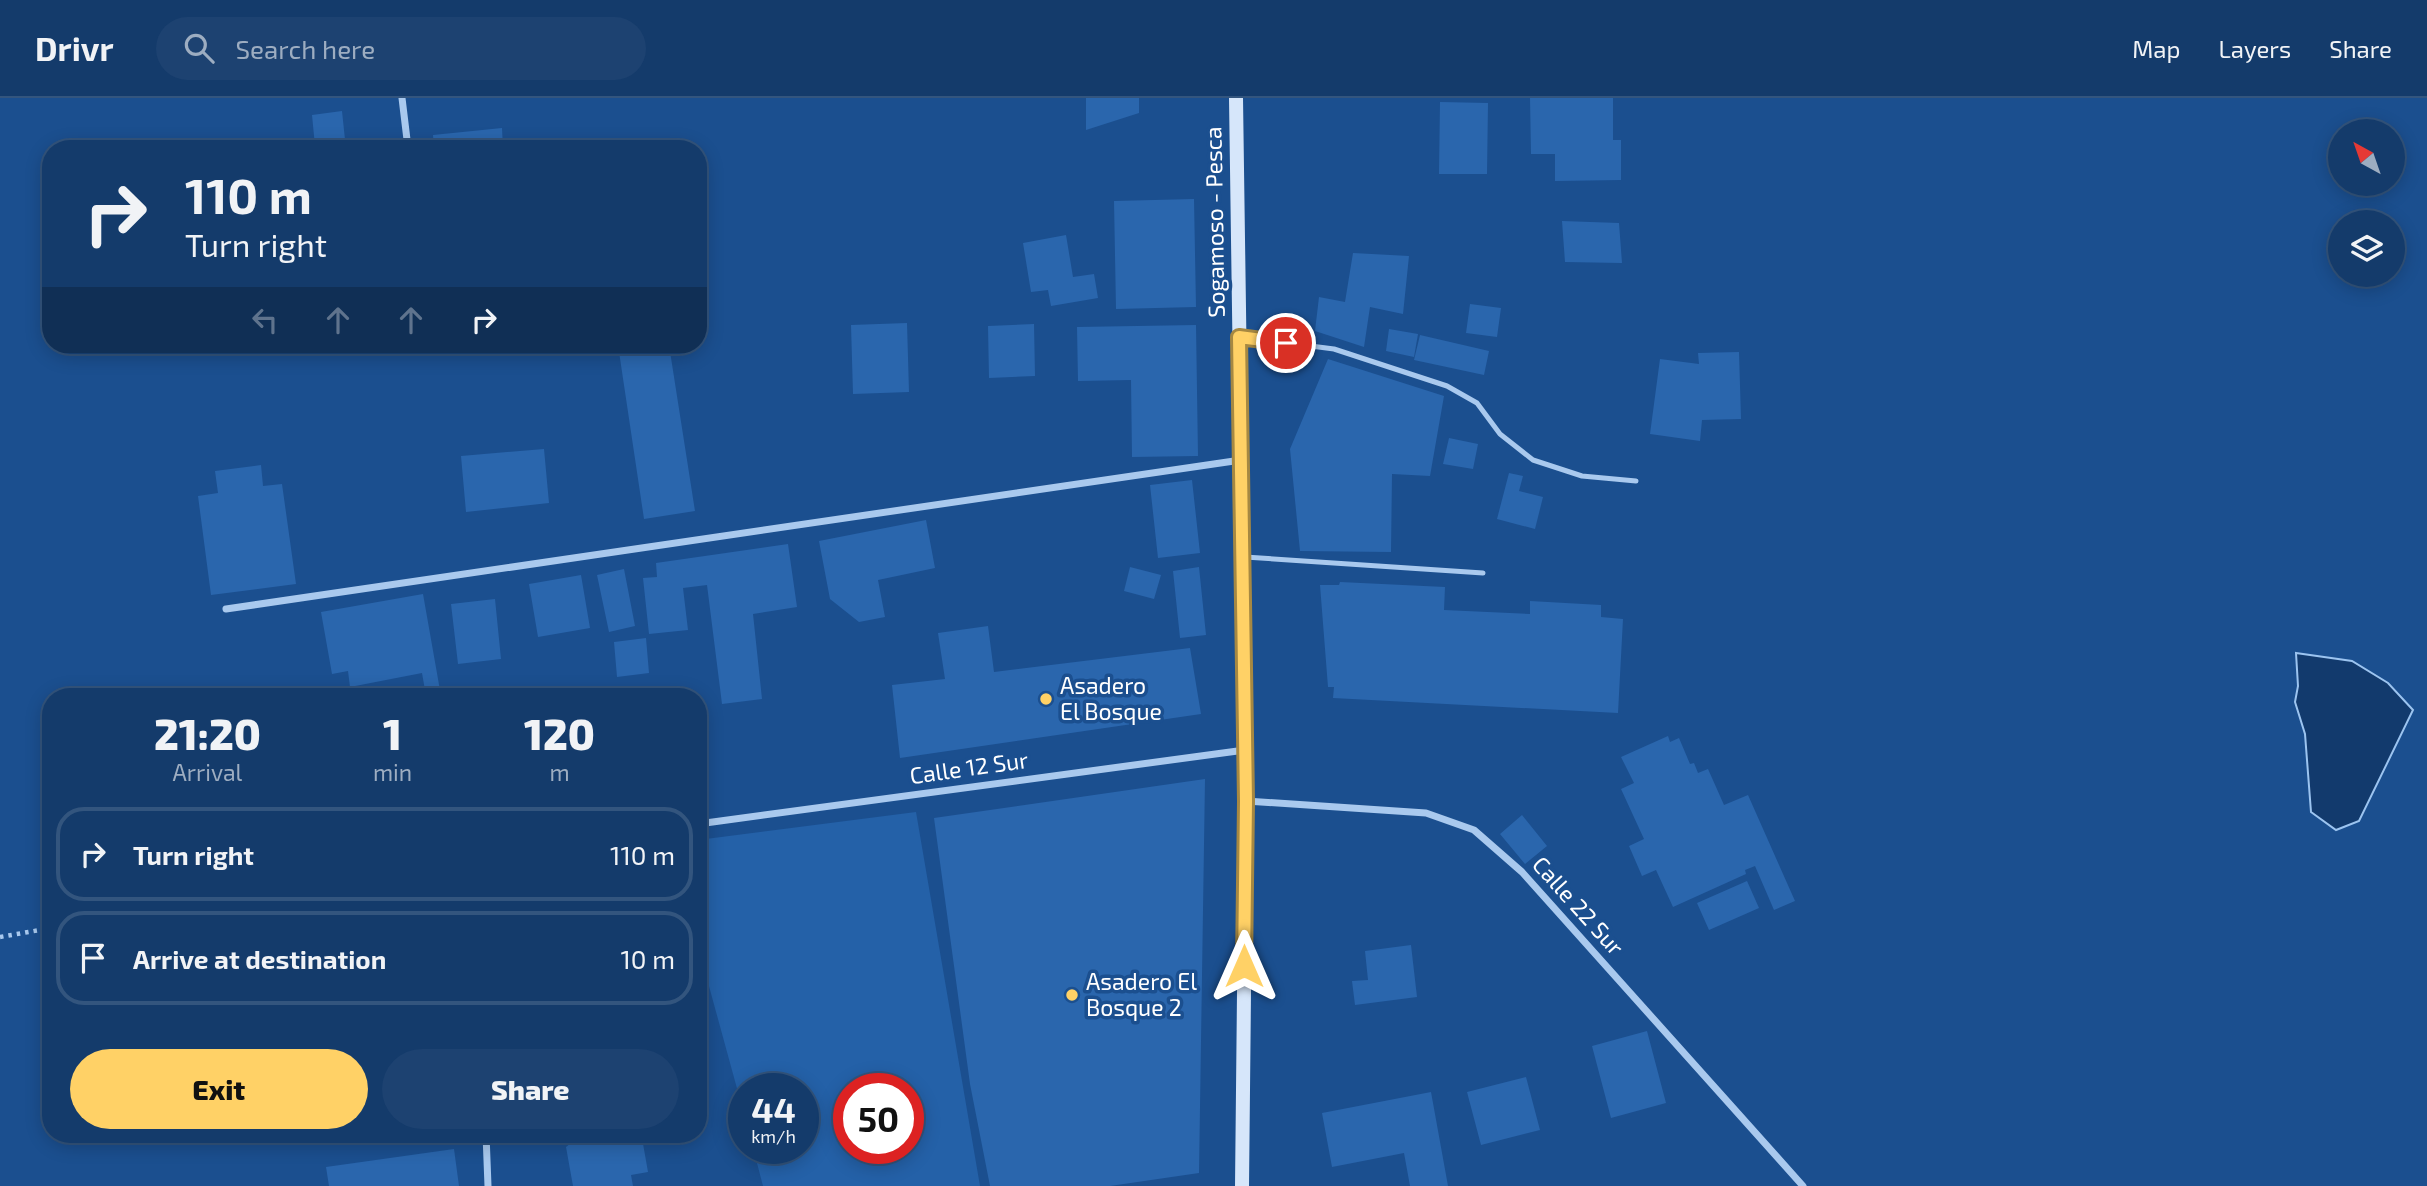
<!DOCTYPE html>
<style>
:root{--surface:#143b6b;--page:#1d4271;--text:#f1f3f6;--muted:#9dadc1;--line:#33557e;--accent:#ffd166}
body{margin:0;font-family:"Exo 2",sans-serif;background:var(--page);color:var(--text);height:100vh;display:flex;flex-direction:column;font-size:26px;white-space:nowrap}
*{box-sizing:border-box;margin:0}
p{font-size:23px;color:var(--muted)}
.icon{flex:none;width:38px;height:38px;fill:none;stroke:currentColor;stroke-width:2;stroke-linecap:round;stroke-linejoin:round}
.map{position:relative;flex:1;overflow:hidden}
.details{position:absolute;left:42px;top:590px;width:665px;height:455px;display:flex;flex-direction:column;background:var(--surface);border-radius:28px;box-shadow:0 4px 18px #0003,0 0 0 2px var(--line)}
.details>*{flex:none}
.banner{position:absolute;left:42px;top:42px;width:665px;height:214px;border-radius:28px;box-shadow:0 4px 18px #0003,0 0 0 2px var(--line);background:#143b6b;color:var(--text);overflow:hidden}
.needle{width:46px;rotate:320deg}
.controls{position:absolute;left:2328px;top:21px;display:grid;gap:14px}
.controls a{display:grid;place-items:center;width:77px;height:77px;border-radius:50%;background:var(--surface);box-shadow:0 4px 18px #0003,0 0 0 2px var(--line);font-size:35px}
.speed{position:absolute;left:728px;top:975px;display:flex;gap:14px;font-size:35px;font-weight:700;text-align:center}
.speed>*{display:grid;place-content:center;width:91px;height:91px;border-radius:50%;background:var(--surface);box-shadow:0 4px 18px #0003,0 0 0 2px var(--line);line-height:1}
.speed small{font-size:18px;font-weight:400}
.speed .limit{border:10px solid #d22;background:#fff;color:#111}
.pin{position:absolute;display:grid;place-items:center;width:60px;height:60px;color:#fff;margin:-30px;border:4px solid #fff;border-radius:50%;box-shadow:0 2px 7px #0007}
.me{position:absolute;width:77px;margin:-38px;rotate:0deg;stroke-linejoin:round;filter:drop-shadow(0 0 5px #0008)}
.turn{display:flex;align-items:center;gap:24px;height:147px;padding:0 28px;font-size:32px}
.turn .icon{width:91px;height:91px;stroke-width:2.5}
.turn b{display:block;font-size:49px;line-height:60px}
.lanes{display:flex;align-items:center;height:66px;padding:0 28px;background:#0003;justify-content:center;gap:35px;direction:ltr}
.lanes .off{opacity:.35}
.eta{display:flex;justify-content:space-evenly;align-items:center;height:119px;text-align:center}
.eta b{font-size:42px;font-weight:800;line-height:49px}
.button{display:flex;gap:14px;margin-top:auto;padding:14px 28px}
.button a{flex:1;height:80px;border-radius:42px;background:var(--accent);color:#111;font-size:28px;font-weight:800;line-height:80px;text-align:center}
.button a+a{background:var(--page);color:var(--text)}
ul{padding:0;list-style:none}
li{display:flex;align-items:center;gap:21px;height:94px;margin:0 14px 10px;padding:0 14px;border:4px solid var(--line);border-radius:28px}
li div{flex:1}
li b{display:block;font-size:26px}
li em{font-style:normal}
header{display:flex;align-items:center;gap:42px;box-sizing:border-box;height:98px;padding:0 35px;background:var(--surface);border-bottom:2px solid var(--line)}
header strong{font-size:33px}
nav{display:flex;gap:38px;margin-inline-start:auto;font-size:24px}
.search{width:490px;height:63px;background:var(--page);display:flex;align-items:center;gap:18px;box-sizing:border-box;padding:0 24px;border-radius:38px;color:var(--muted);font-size:26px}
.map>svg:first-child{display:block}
.green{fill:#2461a8;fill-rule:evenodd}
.water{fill:#123a6d;stroke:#9cc4f0;stroke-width:2}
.building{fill:#2a66ad}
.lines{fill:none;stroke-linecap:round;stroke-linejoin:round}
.path{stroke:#a9c9ee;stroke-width:4.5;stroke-dasharray:3.5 5;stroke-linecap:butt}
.lane{stroke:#a9c9ee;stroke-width:5}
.street{stroke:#a9c9ee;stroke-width:7}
.secondary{stroke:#d6e6fa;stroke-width:14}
.route-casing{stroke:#a68842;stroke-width:18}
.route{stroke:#ffd166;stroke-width:12}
.poi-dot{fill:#ffd166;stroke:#1b4f8f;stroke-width:2.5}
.labels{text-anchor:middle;stroke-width:7;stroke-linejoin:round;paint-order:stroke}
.street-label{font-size:23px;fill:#fff;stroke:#1b4f8f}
.poi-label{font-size:23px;fill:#fff;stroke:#1b4f8f;text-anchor:start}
</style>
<header>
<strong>Drivr</strong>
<div class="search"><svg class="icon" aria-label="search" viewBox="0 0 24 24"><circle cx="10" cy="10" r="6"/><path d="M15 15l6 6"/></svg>Search here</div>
<nav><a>Map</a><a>Layers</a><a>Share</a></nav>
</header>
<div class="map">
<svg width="2427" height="1088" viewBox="0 0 2427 1088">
<rect width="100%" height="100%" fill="#1b4f8f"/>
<path class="green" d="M916,714L980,1088H763L753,1050H803V990H744V1016L698,848V742ZM849,990H908V1050H849Z"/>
<path class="water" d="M2296,555L2352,563L2388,585L2413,612L2359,723L2336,732L2311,714L2305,636L2295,604L2298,588Z"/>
<path class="building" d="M1086,0H1139V15L1086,32Z
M1530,0H1613V42H1621V82L1555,83V56H1531Z
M1440,4L1488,5L1487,76H1439Z
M342,13L346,51H310L315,48L312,17Z
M502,30L503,51H434L433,37Z
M1194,101L1196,209L1116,211L1114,103Z
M1562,123L1619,125L1622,165L1565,164Z
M1066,137L1073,179L1094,176L1098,200L1051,208L1048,192L1031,194L1023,145Z
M1353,155L1409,158L1403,216L1370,209L1364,249L1315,233L1319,199L1345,204Z
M1470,206L1501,210L1497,239L1466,235Z
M907,225L909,294L853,296L851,227Z
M1034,226L1035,278L989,280L988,228Z
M1196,227L1198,358L1132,359L1131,282L1078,283L1077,229Z
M1389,231L1418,236L1414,259L1386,253Z
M1420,237L1489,253L1484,277L1414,262Z
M618,247H669L695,413L644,421Z
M1739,254L1741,321L1702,322L1700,343L1650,336L1660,261L1699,266L1698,255Z
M1328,261L1444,298L1430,378L1392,376L1391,454L1300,453L1290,351Z
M1449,340L1478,346L1473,371L1443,366Z
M544,351L549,405L466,414L461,358Z
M261,367L263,388L282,386L296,486L211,497L198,398L218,395L215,373Z
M1509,375L1523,378L1519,393L1543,399L1535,431L1497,421Z
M1192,382L1200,455L1158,460L1150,387Z
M926,422L935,470L878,482L885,519L859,524L830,501L819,443Z
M788,446L797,509L753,516L762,601L722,606L707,487L683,490L688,532L649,536L643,480L657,479L656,465Z
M1130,469L1161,477L1154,501L1124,493Z
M1199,469L1206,537L1180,540L1173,473Z
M624,471L635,528L609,534L597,477Z
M581,477L590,530L538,539L529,486Z
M1340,484L1445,489L1444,512L1530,516V503L1601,507V519L1623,521L1618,615L1333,600L1334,589H1328L1320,487H1339Z
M423,496L441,598H426L422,575L350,589L348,573L332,576L321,514Z
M495,501L501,561L458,566L451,506Z
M988,528L994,574L1190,550L1201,616L900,660L892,587L945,581L938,535Z
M646,540L649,575L617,579L614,544Z
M413,591L414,598H373V597Z
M1668,638L1670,644L1679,640L1690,666L1694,665L1698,675L1708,671L1724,707L1748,697L1795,803L1774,812L1755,768L1745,772L1746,776L1673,809L1656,772L1642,778L1629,748L1644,741L1621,691L1634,685L1621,659Z
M1205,681L1199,1075L1110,1088H990L970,986L934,720Z
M1522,717L1547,748L1525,766L1500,736Z
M1747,783L1759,810L1709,832L1697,805Z
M1411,847L1417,899L1355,907L1352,883L1368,882L1365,853Z
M1647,933L1666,1005L1611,1020L1592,948Z
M1526,979L1540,1032L1481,1047L1467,994Z
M1431,994L1448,1088H1410L1404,1055L1332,1069L1322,1015Z
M606,1036L607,1046L642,1040L648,1074L631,1077L633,1088H573L566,1049L581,1037Z
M454,1051L459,1088H329L326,1069Z"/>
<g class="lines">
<path class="path" d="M0,839L51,830"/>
<path class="lane" d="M1242,239L1334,251L1447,288L1477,305L1500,336L1533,362L1582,378L1636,383
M1245,459L1483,475"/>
<path class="street" d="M402,0L408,50
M226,511L1241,362
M1246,703L1426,715L1474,732L1522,774L1803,1088
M698,726L1245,652
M486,1036L488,1088"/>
<path class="secondary" d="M1236,0L1246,703L1242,1088"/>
</g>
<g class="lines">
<defs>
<path id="route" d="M1244,868L1246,703L1239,239L1286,245"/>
</defs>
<use href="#route" class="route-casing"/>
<use href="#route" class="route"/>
</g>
<g class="poi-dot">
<circle cx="1046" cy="601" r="7"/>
<circle cx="1072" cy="897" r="7"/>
</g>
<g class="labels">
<g class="street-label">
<text transform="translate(1215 124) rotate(-91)" y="8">Sogamoso - Pesca</text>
<text transform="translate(969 670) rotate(-8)" y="8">Calle 12 Sur</text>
<text transform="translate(1578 808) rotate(48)" y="8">Calle 22 Sur</text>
</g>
<g class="poi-label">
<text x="1060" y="596">Asadero<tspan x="1060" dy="26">El Bosque</tspan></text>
<text x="1086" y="892">Asadero El<tspan x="1086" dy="26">Bosque 2</tspan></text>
</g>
</g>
</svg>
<div class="controls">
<a><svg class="needle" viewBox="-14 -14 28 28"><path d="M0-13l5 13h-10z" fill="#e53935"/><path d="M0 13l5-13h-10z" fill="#9dadc1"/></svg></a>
<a><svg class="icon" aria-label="layers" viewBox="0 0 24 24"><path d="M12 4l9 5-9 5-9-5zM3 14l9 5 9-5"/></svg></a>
</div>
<div class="speed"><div>44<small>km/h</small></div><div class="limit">50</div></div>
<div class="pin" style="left:1286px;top:245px;background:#d93025"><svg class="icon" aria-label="arrive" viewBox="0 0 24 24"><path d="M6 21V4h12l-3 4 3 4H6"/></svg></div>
<svg class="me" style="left:1244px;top:868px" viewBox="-20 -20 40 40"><path d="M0-17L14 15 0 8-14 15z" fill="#ffd166" stroke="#fff" stroke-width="4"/></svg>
<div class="banner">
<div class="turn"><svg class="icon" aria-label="right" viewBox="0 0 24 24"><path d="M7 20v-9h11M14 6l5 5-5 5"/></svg><div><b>110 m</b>Turn right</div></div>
<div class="lanes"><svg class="icon off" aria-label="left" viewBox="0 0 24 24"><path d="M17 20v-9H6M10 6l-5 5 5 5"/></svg><svg class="icon off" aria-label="ahead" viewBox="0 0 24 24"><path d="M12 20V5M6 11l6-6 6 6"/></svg><svg class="icon off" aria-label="ahead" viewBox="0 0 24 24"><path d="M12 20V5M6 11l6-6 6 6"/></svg><svg class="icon" aria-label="right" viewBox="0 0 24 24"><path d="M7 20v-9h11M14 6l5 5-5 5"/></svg></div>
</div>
<section class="details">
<div class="eta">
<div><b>21:20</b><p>Arrival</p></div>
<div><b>1</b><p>min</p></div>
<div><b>120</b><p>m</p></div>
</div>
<ul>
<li><svg class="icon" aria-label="right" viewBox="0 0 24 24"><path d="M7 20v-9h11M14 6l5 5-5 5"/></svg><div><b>Turn right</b></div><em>110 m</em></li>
<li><svg class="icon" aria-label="arrive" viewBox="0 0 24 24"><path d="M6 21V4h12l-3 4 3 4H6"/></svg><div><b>Arrive at destination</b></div><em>10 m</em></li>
</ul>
<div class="button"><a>Exit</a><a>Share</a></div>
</section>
</div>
